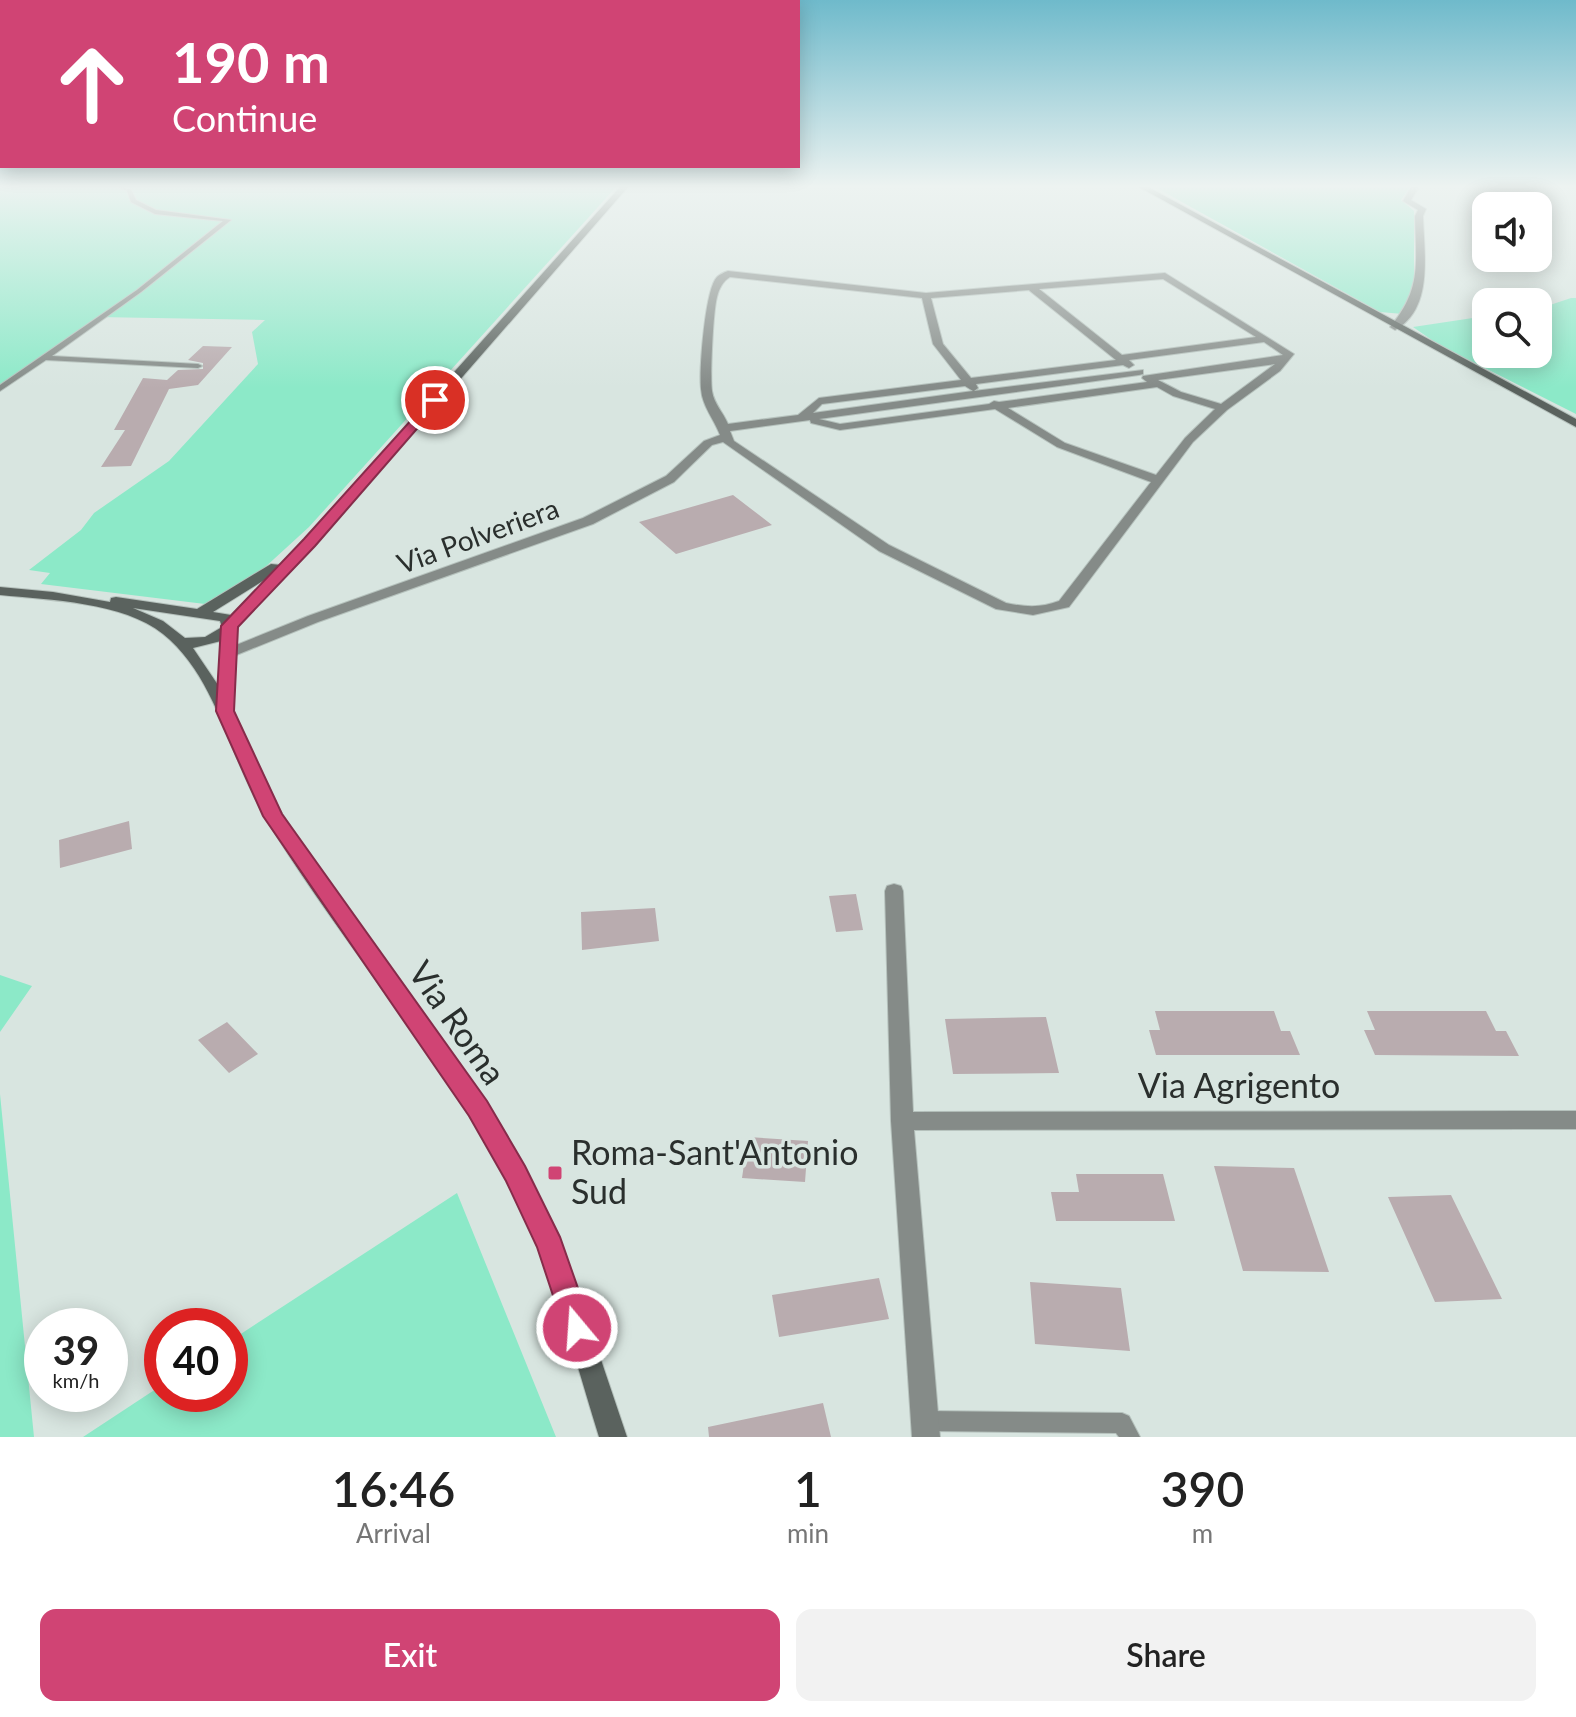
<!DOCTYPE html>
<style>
:root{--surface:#fff;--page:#f2f2f2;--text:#222;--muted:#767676;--accent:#d04474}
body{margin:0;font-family:Lato,sans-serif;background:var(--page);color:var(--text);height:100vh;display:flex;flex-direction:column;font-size:30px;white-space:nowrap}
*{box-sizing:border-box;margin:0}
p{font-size:26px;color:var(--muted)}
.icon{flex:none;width:44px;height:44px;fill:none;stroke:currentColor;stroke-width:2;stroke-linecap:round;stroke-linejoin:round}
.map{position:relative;height:1437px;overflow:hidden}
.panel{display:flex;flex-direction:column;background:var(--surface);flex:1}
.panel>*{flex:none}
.top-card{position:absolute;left:0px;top:0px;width:800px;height:168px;box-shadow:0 4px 20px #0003;background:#d04474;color:#fff;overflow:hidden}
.fabs{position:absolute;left:1472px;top:192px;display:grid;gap:16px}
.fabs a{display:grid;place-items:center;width:80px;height:80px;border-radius:16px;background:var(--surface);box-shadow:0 4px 20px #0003;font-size:40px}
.speed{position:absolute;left:24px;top:1308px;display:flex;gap:16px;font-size:40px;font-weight:700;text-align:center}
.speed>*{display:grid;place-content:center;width:104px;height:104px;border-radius:50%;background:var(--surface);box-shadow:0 4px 20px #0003;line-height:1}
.speed small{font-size:20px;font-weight:400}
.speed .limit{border:12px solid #d22;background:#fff;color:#111}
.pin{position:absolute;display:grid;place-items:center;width:68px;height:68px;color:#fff;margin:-34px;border:4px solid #fff;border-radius:50%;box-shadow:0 2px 8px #0007}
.me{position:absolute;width:88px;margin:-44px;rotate:342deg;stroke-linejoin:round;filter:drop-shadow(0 0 6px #0008)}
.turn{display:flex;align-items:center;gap:28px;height:168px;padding:0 40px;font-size:36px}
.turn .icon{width:104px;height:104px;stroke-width:2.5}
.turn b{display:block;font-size:56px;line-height:68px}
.eta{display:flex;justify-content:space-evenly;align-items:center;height:136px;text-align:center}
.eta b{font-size:48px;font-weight:600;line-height:56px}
.button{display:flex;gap:16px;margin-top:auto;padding:16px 40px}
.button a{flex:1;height:92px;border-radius:16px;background:var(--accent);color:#fff;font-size:32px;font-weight:600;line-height:92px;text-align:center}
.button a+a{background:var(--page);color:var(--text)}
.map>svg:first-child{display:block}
.green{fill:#8ce9c8}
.building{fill:#b9acaf}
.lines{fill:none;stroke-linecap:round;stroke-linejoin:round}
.lane-casing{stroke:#b5c1bc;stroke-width:2}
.street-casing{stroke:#b5c1bc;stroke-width:2}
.secondary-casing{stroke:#b5c1bc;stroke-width:2}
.lane{fill:#858b88;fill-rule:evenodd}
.street{fill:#858b88;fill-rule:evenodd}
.secondary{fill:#5a625e;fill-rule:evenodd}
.route{fill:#d04474;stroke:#872c4b;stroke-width:2}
.poi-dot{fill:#d04474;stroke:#d8e5e0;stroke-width:3}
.labels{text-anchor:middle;stroke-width:7;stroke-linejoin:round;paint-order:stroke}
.street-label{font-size:28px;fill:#2a2f2d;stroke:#d8e5e0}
.near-street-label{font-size:34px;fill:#2a2f2d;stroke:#d8e5e0}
.near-poi-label{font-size:34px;fill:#2a2f2d;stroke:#d8e5e0;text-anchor:start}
</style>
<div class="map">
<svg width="1576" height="1437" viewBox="0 0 1576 1437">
<rect width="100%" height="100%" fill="#d8e5e0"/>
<path class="green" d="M0,187H616L309,527L251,580L205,604L41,584L50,573L29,570L81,530L94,513L169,461L258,364L252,332L265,320L97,317L0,385Z
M1155,187H1410L1401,200L1414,211V287L1403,314L1380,312Z
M1571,298H1576V414L1439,345L1413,327L1486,316V354H1538V309Z
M0,975L32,986L0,1032Z
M0,1094L34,1437H0Z
M457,1193L556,1437H83L162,1385V1394H230V1341Z"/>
<path class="building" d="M203,346L232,347L198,385L169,389L131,466L101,467L125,430H114L143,378L167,380L178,370L203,369V363L188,360Z
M733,495L772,525L676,554L639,522Z
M129,821L132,849L60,868L59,840Z
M856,894L863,930L836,932L829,896Z
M655,908L659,941L582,950L581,912Z
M1155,1011H1274L1281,1031H1290L1300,1055H1156L1149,1030H1160Z
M1367,1011H1486L1496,1031H1506L1519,1056L1375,1055L1364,1030H1375Z
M1046,1017L1059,1073L953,1074L945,1019Z
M227,1022L258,1054L229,1073L198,1040Z
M748,1137L808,1141L805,1182L742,1178Z
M1214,1166L1294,1168L1329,1272L1243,1271Z
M1076,1174H1163L1175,1221H1056L1051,1192H1079Z
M1451,1195L1502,1299L1435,1302L1388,1197Z
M879,1278L889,1319L779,1337L772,1295Z
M1030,1282L1121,1288L1130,1351L1035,1344Z
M823,1403L831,1437H709L708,1427Z"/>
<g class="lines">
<defs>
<path id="lane" d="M118,187L131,189L136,200L156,210L231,220L141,292L52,356L198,364L202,366L198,368L46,360L0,391V385L137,290L223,221L155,214L131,202L127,191Z
M927,1411L1122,1413L1129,1416L1140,1437H1119L1116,1433L927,1431L920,1428L917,1421L920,1414Z"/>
<path id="street" d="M1411,187H1419L1411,200L1426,209L1423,216C1424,253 1434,309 1395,330L1390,327C1422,289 1416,263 1415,216L1418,210L1403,201Z
M728,271L926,293L1165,273L1294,354L1280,371L1227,410L1193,442L1069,607L1033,615L996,609L879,551L723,442L712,445L674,482L593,524L318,622L234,656H224L222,653L224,650L308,616L583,518L666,476L704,441L720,435C714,419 702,406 701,389C699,370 705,289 717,277C719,275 725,272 728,271ZM730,277L922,298L933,344L961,380L819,398L798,415L728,424C723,412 714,404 712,391C710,377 713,312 717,297C719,289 723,281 730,277ZM1163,279L1256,337L1122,355L1039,289ZM1029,290L1030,291L1116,360L971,378L943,344L931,298ZM1264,342L1283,355L1143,376L1142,378L1147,382L999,402L994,401L989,404L840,424L819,419L1139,375L1143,374V370L974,391L978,388L976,384L1123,365L1129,368L1134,365L1129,360ZM1275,364L1221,404L1181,392L1158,380ZM965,386L973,391L813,413L822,404ZM1157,387L1173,396L1215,409L1185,438L1156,475L1065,443L1008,408ZM995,409L1057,447L1151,482L1059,601C1041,608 1025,607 1006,603L889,545L734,441L730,431L810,420L811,423L840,430Z
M894,884L901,886L903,891L913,1112L1576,1111V1129L914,1130L940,1437H912L891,1121L885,891L887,886Z"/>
<path id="secondary" d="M620,187H628L315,546L236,627L232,711L269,793L309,856L465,1074L522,1164L570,1268L627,1437H599C572,1350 550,1261 507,1181C439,1052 340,942 265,817C230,759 217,677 163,634C123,602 50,600 0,595V587L53,592L110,602L111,598L116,597L197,609L271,564L281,565ZM269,577L231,615L213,612ZM133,608L220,621L222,627L205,637L185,638L163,621ZM221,641L218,685L193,648Z
M1139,187H1148L1576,419V427Z"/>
</defs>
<use href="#lane" class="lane-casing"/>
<use href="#street" class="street-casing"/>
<use href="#secondary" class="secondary-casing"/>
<use href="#lane" class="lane"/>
<use href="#street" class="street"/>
<use href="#secondary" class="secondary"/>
</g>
<linearGradient id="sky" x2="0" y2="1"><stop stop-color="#6fbacb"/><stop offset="0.48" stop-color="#edf3f1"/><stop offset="1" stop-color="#edf3f1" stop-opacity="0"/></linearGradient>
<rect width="1576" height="388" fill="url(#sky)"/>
<path class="route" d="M431,398L442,400L315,546L238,627L234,711L282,814L487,1101L525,1166L560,1237L592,1328L588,1338L577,1342L567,1338L537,1247L506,1181L469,1116L263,816L216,711L221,626L304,539Z"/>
<rect class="poi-dot" x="547" y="1165" width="16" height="16" rx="4"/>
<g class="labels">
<g class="street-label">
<text transform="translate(478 536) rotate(-20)" y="10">Via Polveriera</text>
</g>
<g class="near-street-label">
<text transform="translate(457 1023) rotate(55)" y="12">Via Roma</text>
<text x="1239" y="1098">Via Agrigento</text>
</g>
<g class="near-poi-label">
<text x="571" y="1165">Roma-Sant'Antonio<tspan x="571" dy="39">Sud</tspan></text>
</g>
</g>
</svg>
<div class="fabs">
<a><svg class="icon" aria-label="sound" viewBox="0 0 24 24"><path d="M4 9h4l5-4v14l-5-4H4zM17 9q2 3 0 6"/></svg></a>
<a><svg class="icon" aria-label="search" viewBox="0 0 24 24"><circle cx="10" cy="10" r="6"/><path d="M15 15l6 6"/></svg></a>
</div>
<div class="speed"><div>39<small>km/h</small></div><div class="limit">40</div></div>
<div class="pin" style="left:435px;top:400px;background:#d93025"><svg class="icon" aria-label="arrive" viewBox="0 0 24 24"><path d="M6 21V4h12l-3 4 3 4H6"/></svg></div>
<svg class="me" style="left:577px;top:1328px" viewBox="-20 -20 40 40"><circle r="17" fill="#d04474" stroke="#fff" stroke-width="3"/><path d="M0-11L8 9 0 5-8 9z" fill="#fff"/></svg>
<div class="top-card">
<div class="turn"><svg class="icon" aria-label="ahead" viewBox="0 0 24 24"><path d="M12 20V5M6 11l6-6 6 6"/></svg><div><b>190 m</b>Continue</div></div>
</div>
</div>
<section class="panel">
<div class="eta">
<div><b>16:46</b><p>Arrival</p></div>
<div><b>1</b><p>min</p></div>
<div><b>390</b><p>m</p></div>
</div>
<div class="button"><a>Exit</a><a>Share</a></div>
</section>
